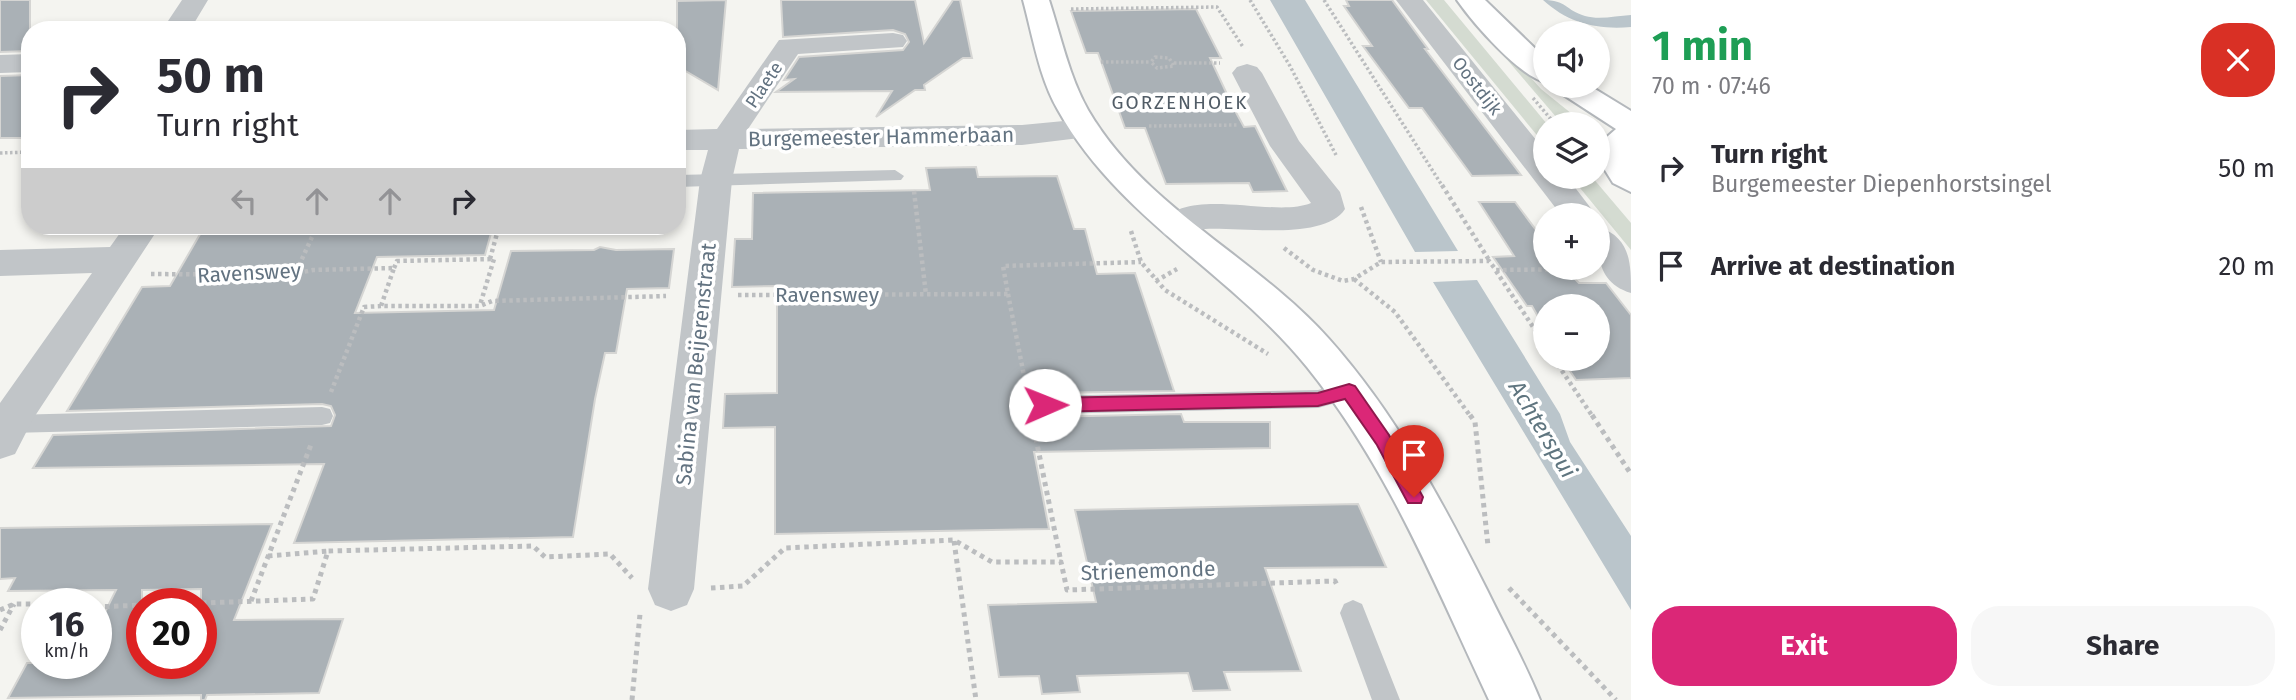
<!DOCTYPE html>
<meta charset="utf-8">
<style>
:root{--surface:#fff;--page:#f7f7f7;--text:#2b2b33;--muted:#7c7c81;--accent:#db2777}
body{margin:0;font-family:"Fira Sans",sans-serif;background:var(--page);color:var(--text);height:100vh;display:flex;flex-direction:column;font-size:26px;white-space:nowrap}
*{box-sizing:border-box;margin:0}
p{font-size:23px;color:var(--muted)}
.icon{flex:none;width:38px;height:38px;fill:none;stroke:currentColor;stroke-width:2;stroke-linecap:round;stroke-linejoin:round}
.map{position:relative;flex:1;overflow:hidden}
.sheet{display:flex;flex-direction:column;background:var(--surface);width:665px}
.sheet>*{flex:none}
.banner{position:absolute;left:21px;top:21px;width:665px;height:214px;border-radius:28px;box-shadow:0 4px 10px #0003;background:#fff;color:var(--text);overflow:hidden}
.controls{position:absolute;left:1533px;top:21px;display:grid;gap:14px}
.controls a{display:grid;place-items:center;width:77px;height:77px;border-radius:50%;background:var(--surface);box-shadow:0 4px 10px #0003;font-size:35px}
.speed{position:absolute;left:21px;top:588px;display:flex;gap:14px;font-size:35px;font-weight:700;text-align:center}
.speed>*{display:grid;place-content:center;width:91px;height:91px;border-radius:50%;background:var(--surface);box-shadow:0 4px 10px #0003;line-height:1}
.speed small{font-size:18px;font-weight:400}
.speed .limit{border:10px solid #d22;background:#fff;color:#111}
.pin{position:absolute;display:grid;place-items:center;width:60px;height:60px;color:#fff;margin:-72px -30px;border-radius:50% 50% 50% 0;rotate:-45deg;box-shadow:0 0 7px #0007}
.pin .icon{rotate:45deg}
.me{position:absolute;width:77px;margin:-38px;rotate:89deg;stroke-linejoin:round;filter:drop-shadow(0 0 5px #0008)}
.turn{display:flex;align-items:center;gap:24px;height:147px;padding:0 21px;font-size:32px}
.turn .icon{width:91px;height:91px;stroke-width:2.5}
.turn b{display:block;font-size:49px;line-height:60px}
.lanes{display:flex;align-items:center;height:66px;padding:0 21px;background:#0003;justify-content:center;gap:35px;direction:ltr}
.lanes .off{opacity:.35}
.round{display:grid;place-items:center;flex:none;width:74px;height:74px;border-radius:28px;background:var(--page)}
.overview{display:flex;align-items:center;justify-content:space-between;height:119px;padding:0 21px}
h1{font-size:42px;font-weight:700;line-height:52px;color:#1e9e55}
.cta{display:flex;gap:14px;margin-top:auto;padding:14px 21px}
.cta a{flex:1;height:80px;border-radius:28px;background:var(--accent);color:#fff;font-size:28px;font-weight:700;line-height:80px;text-align:center}
.cta a+a{background:var(--page);color:var(--text)}
ul{padding:0;list-style:none}
li{display:flex;align-items:center;gap:21px;height:98px;padding:0 21px}
li div{flex:1}
li b{display:block;font-size:26px}
li em{font-style:normal}
main{display:flex;flex:1;min-height:0}
.map>svg:first-child{display:block}
.green{fill:#d4dbd1}
.water{fill:#bac5cb}
.building{fill:#aab1b6;stroke:#d5d5d3;stroke-width:2;fill-rule:evenodd}
.lines{fill:none;stroke-linecap:round;stroke-linejoin:round}
.secondary-casing{stroke:#b4b8bc;stroke-width:4}
.path-far2{stroke:#bbbdbf;stroke-width:3.5;stroke-dasharray:2.5 2.5;stroke-linecap:butt}
.path-far1{stroke:#bbbdbf;stroke-width:4.5;stroke-dasharray:3.5 3.5;stroke-linecap:butt}
.path{stroke:#bbbdbf;stroke-width:5;stroke-dasharray:4.5 4.5;stroke-linecap:butt}
.lane{fill:#c1c5c8;fill-rule:evenodd}
.street{fill:#c1c5c8;fill-rule:evenodd}
.secondary{fill:#fff;fill-rule:evenodd}
.route{fill:#db2777;stroke:#8e194d;stroke-width:2}
.labels{text-anchor:middle;stroke-width:7;stroke-linejoin:round;paint-order:stroke}
.far-street-label{font-size:18px;fill:#637381;stroke:#fff}
.far-neighbourhood-label{font-size:19px;letter-spacing:2px;fill:#515c66;stroke:#fff}
.street-label{font-size:21px;fill:#637381;stroke:#fff}
.water-label{font-size:23px;font-style:italic;fill:#5f757f;stroke:#fff}
</style>
<main>
<div class="map">
<svg width="1631" height="700" viewBox="0 0 1631 700">
<rect width="100%" height="100%" fill="#f4f4f0"/>
<path class="green" d="M1426,0H1444L1547,124L1545,145Z
M1456,0H1461L1541,89L1572,114L1564,120L1557,118Z
M1571,177H1592L1631,223V250Z"/>
<path class="water" d="M1270,0H1305L1458,251L1415,252Z
M1543,0C1567,0 1565,10 1585,16C1599,20 1616,16 1631,15V27C1597,30 1568,23 1543,0Z
M1477,280L1560,414L1570,442L1631,536V610L1433,282Z"/>
<path class="building" d="M0,0H30V51L0,52Z
M726,0L718,90L677,66V1Z
M781,0H915L924,43L953,0H960L972,58H963L924,85L925,90H915L876,117L892,91L776,92L794,79L784,80L799,57L903,50L909,42L905,34L893,30L783,37Z
M1346,0H1392L1428,49H1425L1521,175L1472,176L1422,108H1409L1363,46H1372L1344,6H1349Z
M1196,9L1221,58H1210L1233,107L1244,127L1255,126L1287,191L1253,192L1249,183L1166,184L1145,128H1125L1098,53H1086L1071,11Z
M30,75V138H0V76Z
M976,167L978,177L1057,176L1074,229H1085L1097,274L1135,273L1174,391L1045,393L1035,398L1032,404L1035,412L1045,417L1181,414L1184,422H1270V448L1034,452L1049,529L775,534V427L723,428L725,394L777,393V286L732,287L735,239H752L753,193L930,190L926,168Z
M1479,202H1515L1545,242V268H1564L1579,283H1606L1631,315V378L1576,380L1562,359H1598V306H1545V329L1532,306H1527L1493,257L1514,256Z
M322,226H493L485,255L377,257L355,313L494,310L511,251L594,250L600,247L616,250L674,249L669,288L627,289L616,353H605L595,399L573,537L294,543L324,464L33,468L53,435L331,426L335,415L331,406L322,404L67,411L142,287L170,286L203,229Z
M1358,504L1386,567L1265,568L1301,671L1224,672L1230,690L1193,691L1188,673L1077,676L1080,692L1042,694L1039,676L999,677L988,605L1096,602L1075,510Z
M272,524L234,620L343,619L319,693L207,695L205,700H201V695L8,698L27,663H96V630L116,590L8,591L15,578L0,579V528ZM201,589V663H142V590Z"/>
<g class="lines">
<defs>
<path id="secondary" d="M1023,0H1049C1061,37 1069,76 1088,110C1145,208 1256,257 1329,339C1396,414 1442,501 1487,590C1505,627 1525,663 1540,700H1489C1435,585 1388,467 1307,367C1231,273 1118,218 1058,110C1039,77 1033,37 1023,0Z
M1457,0H1485L1545,58V82C1519,76 1473,23 1457,0Z
M1554,86H1590L1631,111V192L1613,183L1598,159L1600,143L1616,129L1559,92Z"/>
</defs>
<use href="#secondary" class="secondary-casing"/>
<path class="path-far2" d="M1250,0L1290,66L1336,155
M1324,0L1443,187
M1071,9L1217,7L1243,47
M1155,57L1169,58L1174,66L1157,68L1151,62Z
M1101,62H1151
M1174,63H1220
M1533,98L1555,124
M1149,126L1238,125
M0,153L30,152"/>
<path class="path-far1" d="M1442,185L1489,260
M914,191L926,295
M1361,207L1381,262
M1131,231L1141,262L1165,290L1268,354
M1284,248L1313,270L1343,281L1354,279L1381,262L1489,261L1496,270L1585,269
M490,259L499,226
M394,268L397,261L494,259L480,305
M1496,271L1545,345
M296,272L317,226
M151,274L288,275L313,270L394,268L381,306H480L492,301L666,296
M1354,279L1395,312L1471,417
M1156,281L1177,269
M1008,294L1026,386
M738,295L1008,294L1003,266L1141,262
M1554,359L1593,417
M331,392L364,307L381,306"/>
<path class="path" d="M1470,415L1475,422L1488,546
M1592,415L1631,474
M1034,429L1061,562
M954,541L976,700
M268,556L328,551
M711,588L743,586L785,548L954,540L992,562H1061L1067,590L1335,581L1338,587
M1509,588L1616,700
M251,601L312,442
M175,604L313,599L328,551L533,546L545,557L610,554L632,578
M96,607L142,605
M0,610L14,604H84
M0,630L14,604
M632,700L640,614"/>
<path class="lane" d="M895,170L904,176L901,180L677,187V175Z
M1349,382L1357,385L1360,391L1357,397L1318,408L1045,414L1037,411L1034,405L1037,399L1045,396L1318,390Z
M322,407L330,409L333,416L330,423L322,425L10,433L0,426L2,417L10,415Z
M1353,600L1362,604L1400,700H1372L1340,613L1344,604Z"/>
<path class="street" d="M182,0H208L190,30H162Z
M1396,0H1423L1545,151V177H1567L1596,215H1561Z
M893,33L903,35L907,41L903,47L798,54L748,129L1022,125L1085,119L1096,122L1101,129L1096,136L1022,145L739,149L732,180L694,589L687,605L671,611L655,605L648,589L700,180L708,150H677V130L717,129L779,40Z
M30,54V72L0,73V55Z
M1247,64L1257,67L1262,73L1299,141L1340,192L1345,209C1325,241 1240,227 1205,229C1189,230 1181,240 1164,235L1159,226C1184,183 1273,219 1311,203L1270,146L1232,73L1237,67Z
M125,226H160L33,419L15,454L0,459V403L92,273L0,276V250L110,247Z
M1598,227C1631,237 1631,264 1631,293C1598,283 1597,256 1598,227Z"/>
<use href="#secondary" class="secondary"/>
</g>
<path class="route" d="M1349,384L1355,386L1389,435L1423,497L1421,503H1408L1377,445L1345,399L1318,406L1045,412L1037,405L1045,398L1318,393Z"/>
<g class="labels">
<g class="far-street-label">
<text transform="translate(764 85) rotate(-56)" y="6">Plaete</text>
<text transform="translate(1477 86) rotate(52)" y="6">Oostdijk</text>
</g>
<g class="far-neighbourhood-label">
<text x="1180" y="109">GORZENHOEK</text>
</g>
<g class="street-label">
<text transform="translate(881 137) rotate(-1)" y="7">Burgemeester Hammerbaan</text>
<text transform="translate(249 273) rotate(-3)" y="7">Ravenswey</text>
<text x="827" y="302">Ravenswey</text>
<text transform="translate(696 364) rotate(-84)" y="7">Sabina van Beijerenstraat</text>
<text transform="translate(1148 571) rotate(-2)" y="7">Strienemonde</text>
</g>
<g class="water-label">
<text transform="translate(1543 429) rotate(59)" y="8">Achterspui</text>
</g>
</g>
</svg>
<div class="controls">
<a><svg class="icon" aria-label="sound" viewBox="0 0 24 24"><path d="M4 9h4l5-4v14l-5-4H4zM17 9q2 3 0 6"/></svg></a>
<a><svg class="icon" aria-label="layers" viewBox="0 0 24 24"><path d="M12 4l9 5-9 5-9-5zM3 14l9 5 9-5"/></svg></a>
<a>+</a>
<a>−</a>
</div>
<div class="speed"><div>16<small>km/h</small></div><div class="limit">20</div></div>
<div class="pin" style="left:1414px;top:497px;background:#d93025"><svg class="icon" aria-label="arrive" viewBox="0 0 24 24"><path d="M6 21V4h12l-3 4 3 4H6"/></svg></div>
<svg class="me" style="left:1045px;top:405px" viewBox="-20 -20 40 40"><circle r="19" fill="#fff"/><path d="M0-13L10 11 0 6-10 11z" fill="#db2777"/></svg>
<div class="banner">
<div class="turn"><svg class="icon" aria-label="right" viewBox="0 0 24 24"><path d="M7 20v-9h11M14 6l5 5-5 5"/></svg><div><b>50 m</b>Turn right</div></div>
<div class="lanes"><svg class="icon off" aria-label="left" viewBox="0 0 24 24"><path d="M17 20v-9H6M10 6l-5 5 5 5"/></svg><svg class="icon off" aria-label="ahead" viewBox="0 0 24 24"><path d="M12 20V5M6 11l6-6 6 6"/></svg><svg class="icon off" aria-label="ahead" viewBox="0 0 24 24"><path d="M12 20V5M6 11l6-6 6 6"/></svg><svg class="icon" aria-label="right" viewBox="0 0 24 24"><path d="M7 20v-9h11M14 6l5 5-5 5"/></svg></div>
</div>
</div>
<section class="sheet">
<div class="overview"><div><h1>1 min</h1><p>70 m · 07:46</p></div><a class="round" style="background:#d93025;color:#fff"><svg class="icon" aria-label="close" viewBox="0 0 24 24"><path d="M6 6l12 12M18 6L6 18"/></svg></a></div>
<ul>
<li><svg class="icon" aria-label="right" viewBox="0 0 24 24"><path d="M7 20v-9h11M14 6l5 5-5 5"/></svg><div><b>Turn right</b><p>Burgemeester Diepenhorstsingel</p></div><em>50 m</em></li>
<li><svg class="icon" aria-label="arrive" viewBox="0 0 24 24"><path d="M6 21V4h12l-3 4 3 4H6"/></svg><div><b>Arrive at destination</b></div><em>20 m</em></li>
</ul>
<div class="cta"><a>Exit</a><a>Share</a></div>
</section>
</main>
